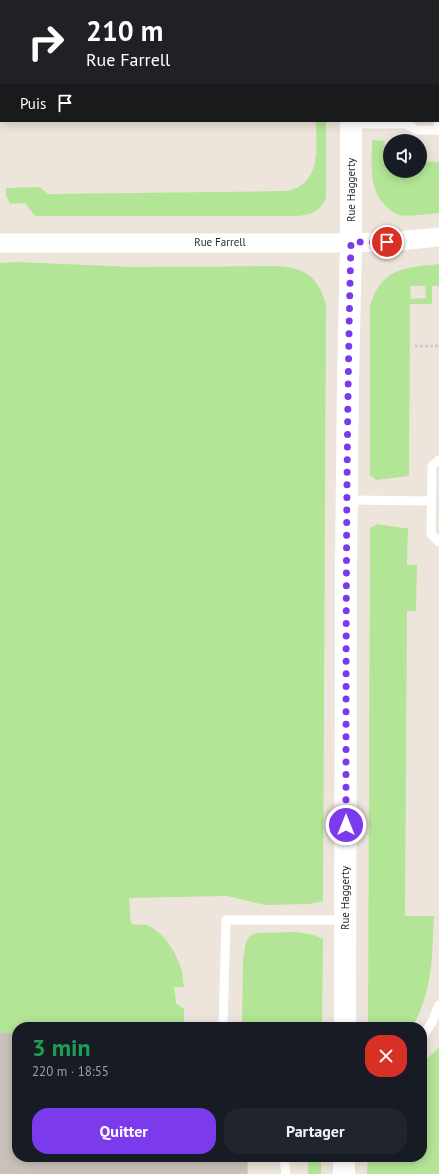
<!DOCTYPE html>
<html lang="fr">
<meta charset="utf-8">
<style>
:root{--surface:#171b24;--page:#20242c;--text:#f1f3f6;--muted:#9ea1a6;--accent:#7c3aed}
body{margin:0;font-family:"PT Sans",sans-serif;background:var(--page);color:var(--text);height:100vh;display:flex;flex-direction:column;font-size:15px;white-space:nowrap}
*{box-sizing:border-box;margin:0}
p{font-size:13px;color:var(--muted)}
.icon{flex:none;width:22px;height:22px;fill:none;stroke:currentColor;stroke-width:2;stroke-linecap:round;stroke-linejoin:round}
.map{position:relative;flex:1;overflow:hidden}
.details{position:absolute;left:12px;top:1022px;width:415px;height:140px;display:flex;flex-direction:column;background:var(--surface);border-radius:16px;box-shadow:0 2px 10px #0003}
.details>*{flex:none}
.top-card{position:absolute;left:0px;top:0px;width:439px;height:122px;box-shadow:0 2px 10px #0003;background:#202124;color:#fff;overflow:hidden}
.controls{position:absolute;left:383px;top:134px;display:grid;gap:8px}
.controls a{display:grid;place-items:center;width:44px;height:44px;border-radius:50%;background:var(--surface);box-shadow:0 2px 10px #0003;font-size:20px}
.pin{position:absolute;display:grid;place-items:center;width:34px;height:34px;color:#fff;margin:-17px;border:2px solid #fff;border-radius:50%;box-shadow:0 1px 4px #0007}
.me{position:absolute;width:44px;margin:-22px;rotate:0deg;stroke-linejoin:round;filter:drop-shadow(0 0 3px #0008)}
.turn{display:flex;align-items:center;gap:14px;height:84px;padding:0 20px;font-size:18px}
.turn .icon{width:52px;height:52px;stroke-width:2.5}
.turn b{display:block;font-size:28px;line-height:34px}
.then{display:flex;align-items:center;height:38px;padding:0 20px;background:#0003;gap:8px;font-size:15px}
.round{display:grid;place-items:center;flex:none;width:42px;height:42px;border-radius:16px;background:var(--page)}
.overview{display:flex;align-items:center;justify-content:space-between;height:68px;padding:0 20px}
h1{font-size:24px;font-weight:800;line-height:30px;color:#1e9e55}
.cta{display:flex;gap:8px;margin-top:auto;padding:8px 20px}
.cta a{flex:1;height:46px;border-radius:16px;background:var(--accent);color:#fff;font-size:16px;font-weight:800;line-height:46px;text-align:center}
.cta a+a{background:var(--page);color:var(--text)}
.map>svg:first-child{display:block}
.green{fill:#b3e596;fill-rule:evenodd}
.building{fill:#c8c2bb;stroke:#c8c1b5}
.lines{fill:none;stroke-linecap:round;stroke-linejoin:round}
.path{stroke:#c8c8c8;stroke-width:2.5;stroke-dasharray:3 2;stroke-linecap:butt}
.lane{stroke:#fff;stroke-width:9}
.street{stroke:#fff;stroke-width:19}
.secondary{stroke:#fff;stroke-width:22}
.route{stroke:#7c3aed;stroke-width:7;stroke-dasharray:0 12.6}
.labels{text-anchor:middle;stroke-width:3;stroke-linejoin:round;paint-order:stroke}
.street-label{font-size:11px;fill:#2a2a2a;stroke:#fff}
</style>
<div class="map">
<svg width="439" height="1174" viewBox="0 0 439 1174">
<rect width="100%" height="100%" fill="#ede5db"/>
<path class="green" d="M316,121H326V198C319,213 311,215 296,216H35L25,203L10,204L6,195V188L40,187L48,194L288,191C294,189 300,187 305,182C320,168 316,140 316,121Z
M372,140L384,141L385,145V159L390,160V171H420V161L439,162V213C430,214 407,217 399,215C393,213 388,209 384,204C368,188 372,161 372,140Z
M16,262L134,267L276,266C305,268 317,275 326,304L323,901L309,904L265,905L227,896L129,898L131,924C136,925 142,924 146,925C164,931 178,955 182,972C183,977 183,982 184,987H174L176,1003L184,1009V1027H17V1034L0,1033V263Z
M439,264V286H432V304H410L409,476L376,480L370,475V305C383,267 404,268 439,264ZM410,286H425L426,298L411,299Z
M377,524L404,528H408L407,565H417L416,611H407L405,916H434C432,956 433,992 412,1027H368L370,528Z
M297,932L314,935L323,939L322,1027H242L243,960L246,942L250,936L256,933Z
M439,1047V1174H367L368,1157H422V1064Z
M308,1157H321V1174H308Z"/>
<path class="building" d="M0,1033L17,1034V1157H247V1174H0Z"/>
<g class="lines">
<path class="path" d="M415,346H439"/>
<path class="lane" d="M164,0V1
M438,33H439
M438,105L439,64
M0,112H1
M351,124H407V121
M407,124L416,130H438V121
M439,460L432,466L431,534L439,542
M347,500L431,501
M223,1027L226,920H345
M422,1038L432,1022L439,1005
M284,1157L286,1174"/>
<path class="street" d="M0,243H351L399,241L439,237"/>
<path class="secondary" d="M350,0V1
M345,1027L346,569L348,381L351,243V121
M344,1174V1157"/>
</g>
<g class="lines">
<path class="route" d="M346,825C346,631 346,437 351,242H387"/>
</g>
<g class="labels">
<g class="street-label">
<text transform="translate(351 190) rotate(-90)" y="4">Rue Haggerty</text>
<text x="220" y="246">Rue Farrell</text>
<text transform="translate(345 898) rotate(-90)" y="4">Rue Haggerty</text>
</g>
</g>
</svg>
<div class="controls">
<a><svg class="icon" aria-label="sound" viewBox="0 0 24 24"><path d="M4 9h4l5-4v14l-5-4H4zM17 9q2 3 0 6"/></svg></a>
</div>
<div class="pin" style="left:387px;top:242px;background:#d93025"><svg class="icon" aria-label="arrive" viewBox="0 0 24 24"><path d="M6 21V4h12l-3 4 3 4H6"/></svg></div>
<svg class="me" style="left:346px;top:825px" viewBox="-20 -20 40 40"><circle r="17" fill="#7c3aed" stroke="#fff" stroke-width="3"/><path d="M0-11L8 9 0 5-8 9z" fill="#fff"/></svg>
<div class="top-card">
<div class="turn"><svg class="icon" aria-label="right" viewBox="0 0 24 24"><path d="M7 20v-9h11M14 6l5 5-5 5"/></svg><div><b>210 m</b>Rue Farrell</div></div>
<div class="then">Puis<svg class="icon" aria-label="arrive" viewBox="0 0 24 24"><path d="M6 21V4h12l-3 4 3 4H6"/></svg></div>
</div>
<section class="details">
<div class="overview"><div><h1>3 min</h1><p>220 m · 18:55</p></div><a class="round" style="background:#d93025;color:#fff"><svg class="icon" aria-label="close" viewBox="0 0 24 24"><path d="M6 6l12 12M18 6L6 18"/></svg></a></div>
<div class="cta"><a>Quitter</a><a>Partager</a></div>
</section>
</div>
